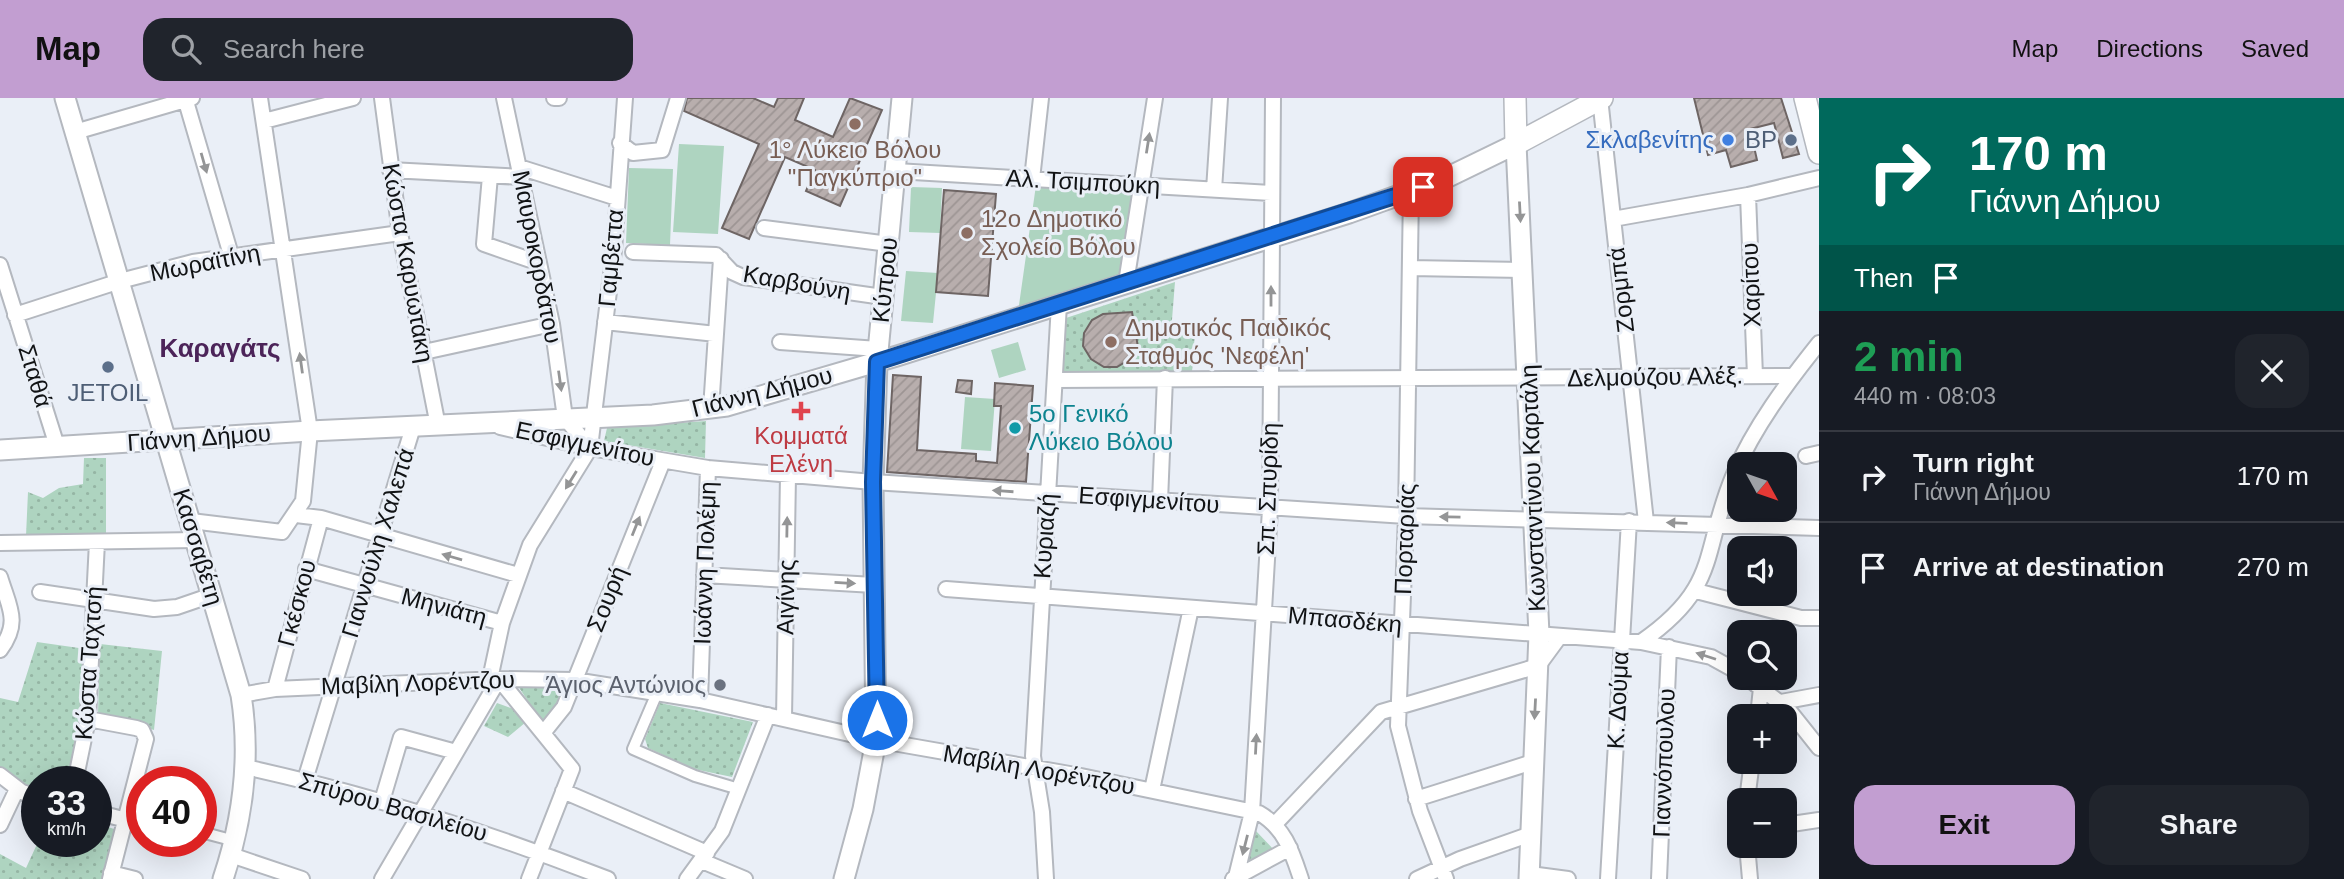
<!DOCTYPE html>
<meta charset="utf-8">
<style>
:root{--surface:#171b24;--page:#20242c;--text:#f1f3f6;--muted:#9ea1a6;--line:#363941;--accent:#c29ed1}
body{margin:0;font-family:Arial,sans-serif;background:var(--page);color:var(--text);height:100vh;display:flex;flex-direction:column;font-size:26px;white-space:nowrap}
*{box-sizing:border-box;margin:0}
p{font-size:23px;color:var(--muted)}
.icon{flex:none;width:38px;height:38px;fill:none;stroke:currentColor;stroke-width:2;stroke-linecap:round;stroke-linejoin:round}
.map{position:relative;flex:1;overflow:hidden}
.drawer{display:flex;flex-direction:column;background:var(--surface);width:525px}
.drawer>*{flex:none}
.banner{background:#00695c;color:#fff;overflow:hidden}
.needle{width:46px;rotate:130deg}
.buttons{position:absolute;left:1727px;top:354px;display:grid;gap:14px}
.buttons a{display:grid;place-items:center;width:70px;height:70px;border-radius:14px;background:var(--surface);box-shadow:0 7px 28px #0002;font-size:35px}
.speed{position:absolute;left:21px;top:668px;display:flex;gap:14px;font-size:35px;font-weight:700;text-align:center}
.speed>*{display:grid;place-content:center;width:91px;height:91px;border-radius:50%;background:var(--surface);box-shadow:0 7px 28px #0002;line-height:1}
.speed small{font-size:18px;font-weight:400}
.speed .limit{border:10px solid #d22;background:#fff;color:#111}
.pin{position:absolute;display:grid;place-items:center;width:60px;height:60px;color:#fff;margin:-30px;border-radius:14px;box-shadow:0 4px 10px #0006}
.me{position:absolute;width:77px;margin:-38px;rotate:0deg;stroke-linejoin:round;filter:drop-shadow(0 0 5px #0008)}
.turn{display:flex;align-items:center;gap:24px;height:147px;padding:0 35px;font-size:32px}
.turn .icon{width:91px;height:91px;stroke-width:2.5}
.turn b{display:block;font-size:49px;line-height:60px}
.then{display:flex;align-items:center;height:66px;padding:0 35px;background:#0003;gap:14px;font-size:26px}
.round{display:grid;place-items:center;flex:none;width:74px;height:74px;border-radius:21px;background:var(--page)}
.headline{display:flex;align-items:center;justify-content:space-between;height:119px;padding:0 35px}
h1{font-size:42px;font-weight:600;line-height:52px;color:#1e9e55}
.button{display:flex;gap:14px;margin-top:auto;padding:14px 35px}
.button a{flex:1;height:80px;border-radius:21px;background:var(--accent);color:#111;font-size:28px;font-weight:600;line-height:80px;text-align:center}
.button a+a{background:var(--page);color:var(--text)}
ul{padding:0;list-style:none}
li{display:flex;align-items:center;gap:21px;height:91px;padding:0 35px;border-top:2px solid var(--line)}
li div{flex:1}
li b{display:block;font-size:26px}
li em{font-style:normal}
header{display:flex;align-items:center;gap:42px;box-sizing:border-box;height:98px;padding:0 35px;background:var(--accent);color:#111}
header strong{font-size:33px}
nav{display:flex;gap:38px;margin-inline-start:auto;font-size:24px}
.search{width:490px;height:63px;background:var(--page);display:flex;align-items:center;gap:18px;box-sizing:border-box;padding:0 24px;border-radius:21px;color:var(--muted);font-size:26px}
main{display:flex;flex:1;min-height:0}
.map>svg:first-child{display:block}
.grass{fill:url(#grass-dots)}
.pitch{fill:#aed4c0}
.building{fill:url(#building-hatch);stroke:#6e6564;stroke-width:2}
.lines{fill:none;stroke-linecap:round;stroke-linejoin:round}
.pedestrian-casing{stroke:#b4b8bf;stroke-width:14}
.minor-casing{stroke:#b4b8bf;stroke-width:18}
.tertiary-casing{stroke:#b4b8bf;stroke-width:23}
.secondary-casing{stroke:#b4b8bf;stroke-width:24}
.pedestrian{stroke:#fff;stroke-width:10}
.minor{stroke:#fff;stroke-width:14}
.tertiary{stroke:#fff;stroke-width:19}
.secondary{stroke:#fff;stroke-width:21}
.oneway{fill:#949596}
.route-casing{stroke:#114b97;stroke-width:18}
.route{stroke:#1a73e8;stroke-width:12}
.education-dot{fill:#8d6e63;stroke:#eaeff7;stroke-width:2.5}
.shop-dot{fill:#3f7fe0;stroke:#eaeff7;stroke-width:2.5}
.service-dot{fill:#5c6f8a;stroke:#eaeff7;stroke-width:2.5}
.health-dot{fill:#e0444e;stroke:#eaeff7;stroke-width:2.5}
.culture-dot{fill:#0f9aa8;stroke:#eaeff7;stroke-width:2.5}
.worship-dot{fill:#6b7280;stroke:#eaeff7;stroke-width:2.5}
.labels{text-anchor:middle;stroke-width:6;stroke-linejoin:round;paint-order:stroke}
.shop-label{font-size:24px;fill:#366cbe;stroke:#eaeff7;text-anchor:end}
.service-label{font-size:24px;fill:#4e5e75;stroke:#eaeff7;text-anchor:end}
.education-label{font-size:24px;fill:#785e54;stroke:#eaeff7;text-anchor:start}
.street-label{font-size:24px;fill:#111315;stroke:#eaeff7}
.culture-label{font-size:24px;fill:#0d838f;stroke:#eaeff7;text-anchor:start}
.health-label{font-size:24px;fill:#be3a42;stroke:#eaeff7}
.worship-label{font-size:24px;fill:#5b616d;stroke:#eaeff7;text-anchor:end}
.neighbourhood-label{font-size:26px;font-weight:bold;fill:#4c2459;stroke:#eaeff7}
</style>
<header>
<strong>Map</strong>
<div class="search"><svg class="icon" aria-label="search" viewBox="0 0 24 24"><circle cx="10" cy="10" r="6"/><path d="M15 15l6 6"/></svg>Search here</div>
<nav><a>Map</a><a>Directions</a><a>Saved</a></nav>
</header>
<main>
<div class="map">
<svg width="1819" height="781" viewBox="0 0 1819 781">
<defs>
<pattern id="grass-dots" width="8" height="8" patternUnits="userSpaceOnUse" patternTransform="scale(1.75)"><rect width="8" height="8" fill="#aed4c0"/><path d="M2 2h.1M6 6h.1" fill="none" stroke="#95b5a4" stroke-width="1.8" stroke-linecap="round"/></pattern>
<pattern id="building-hatch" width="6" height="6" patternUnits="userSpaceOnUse" patternTransform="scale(1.75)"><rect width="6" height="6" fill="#b8aead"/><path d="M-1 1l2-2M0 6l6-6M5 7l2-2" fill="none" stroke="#9d9594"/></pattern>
</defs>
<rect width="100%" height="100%" fill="#eaeff7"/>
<path class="grass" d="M1175,184L1171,234H1195L1192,274L1063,276L1066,220Z
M706,323L705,360L604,343L607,330Z
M84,360H106V437L26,438L28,394L43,400L59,390L83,386Z
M37,544L86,551L81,622L67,684H37V692L25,689L0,669V600L18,604Z
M100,546L162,553L154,632L98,616Z
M518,588L563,589L567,593L547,623H541Z
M497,605L516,612L526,624L508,639L484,628Z
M660,605L753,624L732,679L694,671L648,650L645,641Z
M96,725L117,732L102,781H0V756L26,770L38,744H96Z
M1256,733L1275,753L1248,767L1246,765Z"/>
<path class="pitch" d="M679,46L724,48L718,136L673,134Z
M629,70L673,71L670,147L626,145Z
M1036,87L1136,92L1122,179L1018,214Z
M911,89L942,90L940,135L909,134Z
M906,173L938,175L933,225L901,223Z
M1018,244L1026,272L999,280L991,252Z
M965,299L995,301L991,353L961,351Z"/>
<path class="building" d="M687,0H753L774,9L778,0H804L795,22L833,39L850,0L882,12L840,108L806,93L815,72L785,59L749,141L722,130L759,46L684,13Z
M1694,0H1781L1799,56L1783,60L1774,25L1750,31L1757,62L1731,69L1726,52L1708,57Z
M944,92L996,96L988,198L936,194Z
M1132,214L1138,249L1130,261L1117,269H1104L1091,261L1083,248L1084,235L1092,222L1103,216Z
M893,277L921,279L917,352L976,356V363L997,365L1001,308H994L995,285L1033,288L1026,384L887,374Z
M958,282L972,283L971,296L956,294Z"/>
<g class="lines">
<defs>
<path id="pedestrian" d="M657,595L633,651L695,678L739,691
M128,715L142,718
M201,734L235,743"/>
<path id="minor" d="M185,0L231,157
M382,0L400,135L438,328
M504,0L552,226L565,320L590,350
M554,0H559
M1600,0L1646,424
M264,23L353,0
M75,34L192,0
M620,45L633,55L662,52L678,0
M519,69L617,100
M390,72L522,79
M896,73L1271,95
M490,78L484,146L539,165
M1032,81L1041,0
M1214,92L1220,0
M1411,94L1406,418L1398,628L1420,713L1446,781
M1748,97L1755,278
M1613,121L1748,97L1819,80
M764,130L889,146
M633,154L716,157L732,174L743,179L883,199
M0,167L57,348
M1410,170L1523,172
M1126,185L1155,0
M15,217L120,183L193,164L400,135
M605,224L716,236
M780,244L878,251
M424,254L552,226
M1055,282L1793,278
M711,311L721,161
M500,329L590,350L708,370L873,384L1406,418L1819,430
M1806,358L1819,355
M1160,403L1165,280
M296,417L321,420L518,477
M191,423L282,434L303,403L310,333L260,0
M0,445L196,442
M306,471L502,525
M704,477L874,487
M0,479C9,509 21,524 0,552
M946,491L1641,544L1711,559L1740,575
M1696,493L1801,520H1819
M40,494L154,511L177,509L212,497
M1641,544C1722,488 1701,453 1734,376C1754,329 1787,285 1819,245
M1746,579L1788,611L1819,650
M490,581L502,525L530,447L590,350L614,152L625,0
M275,591L321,420
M241,597L275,591L499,581L574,582L700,602L876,642L1081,678L1259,715C1285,730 1292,754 1301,781
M700,602L708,370
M1781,604L1819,597
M1758,618L1761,590
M784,620L788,377
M88,621L136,630L142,632L146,641L110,781
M544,634L564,609L663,363
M245,669C369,696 490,735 608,781
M0,677L22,694L37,699
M305,682L413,329
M75,684L88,621L97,444
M1152,692L1191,510
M563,693L707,755
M1416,701L1533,664
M1747,702L1752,663
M382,703L401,639L456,654
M96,714L126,722
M1275,726L1381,614L1538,568L1560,538
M0,727L17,691
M1785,727L1819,722
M1747,747L1750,781
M231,757L302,781
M702,763L745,781
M111,775L135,781
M1530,776L1568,781
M1236,779L1252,714L1270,411L1273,0
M382,781L499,581L572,671L529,781
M687,781L722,733L768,617
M1046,781L1042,714L1033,658L1059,206
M1233,781L1290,750
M1417,781L1460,761L1531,736
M1608,781L1629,423
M1659,781L1669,549"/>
<path id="tertiary" d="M65,0L241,597C251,660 243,721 223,781
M0,352L310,333L653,317L727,308L897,258L1349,115L1444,81L1516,46L1539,536L1529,781
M844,781L863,711L876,642L873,384L877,264L902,0"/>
<path id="secondary" d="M1515,0L1516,46L1602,0
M1805,0L1819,55"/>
</defs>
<use href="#pedestrian" class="pedestrian-casing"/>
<use href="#minor" class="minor-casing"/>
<use href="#tertiary" class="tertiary-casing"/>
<use href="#secondary" class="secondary-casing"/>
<use href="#pedestrian" class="pedestrian"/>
<use href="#minor" class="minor"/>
<use href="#tertiary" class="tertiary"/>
<use href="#secondary" class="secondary"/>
</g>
<defs><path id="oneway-solid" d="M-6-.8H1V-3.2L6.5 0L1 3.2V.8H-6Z" transform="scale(1.75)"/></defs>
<g class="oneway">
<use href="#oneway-solid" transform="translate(1148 45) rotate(-81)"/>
<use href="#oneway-solid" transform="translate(204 65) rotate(74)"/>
<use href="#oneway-solid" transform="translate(1520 114) rotate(87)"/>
<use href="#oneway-solid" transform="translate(1271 198) rotate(-90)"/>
<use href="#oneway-solid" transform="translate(301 265) rotate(-98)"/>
<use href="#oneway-solid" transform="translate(560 283) rotate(82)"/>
<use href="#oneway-solid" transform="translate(571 382) rotate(122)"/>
<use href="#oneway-solid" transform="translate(1003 393) rotate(-176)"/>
<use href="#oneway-solid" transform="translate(1450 419) rotate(-179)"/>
<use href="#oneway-solid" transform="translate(1677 425) rotate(-178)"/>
<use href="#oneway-solid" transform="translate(636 428) rotate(-68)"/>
<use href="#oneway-solid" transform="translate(787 429) rotate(-89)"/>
<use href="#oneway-solid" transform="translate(452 459) rotate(-164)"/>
<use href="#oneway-solid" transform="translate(845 485) rotate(3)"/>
<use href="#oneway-solid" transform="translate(1706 558) rotate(-162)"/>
<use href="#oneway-solid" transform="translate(1535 611) rotate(93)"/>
<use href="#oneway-solid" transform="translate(1256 646) rotate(-87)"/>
<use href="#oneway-solid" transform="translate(1245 747) rotate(104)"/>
</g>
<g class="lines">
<defs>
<path id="route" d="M877,622L873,384L877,264L1423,89"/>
</defs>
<use href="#route" class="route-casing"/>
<use href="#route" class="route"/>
</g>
<g class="education-dot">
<circle cx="855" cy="26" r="7"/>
<circle cx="967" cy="135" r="7"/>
<circle cx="1111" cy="244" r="7"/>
</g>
<circle class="shop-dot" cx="1728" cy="42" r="7"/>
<g class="service-dot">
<circle cx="1791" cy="42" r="7"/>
<circle cx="108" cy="269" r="7"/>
</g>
<path class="health-dot" d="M797.5 302.5h7v7h7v7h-7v7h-7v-7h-7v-7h7z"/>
<circle class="culture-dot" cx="1015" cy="330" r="7"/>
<circle class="worship-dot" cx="720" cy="587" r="7"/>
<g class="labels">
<g class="shop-label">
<text x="1714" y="50">Σκλαβενίτης</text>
</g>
<g class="service-label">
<text x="1777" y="50">BP</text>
<text x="108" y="303" text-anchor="middle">JETOIL</text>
</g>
<g class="education-label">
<text x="855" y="60" text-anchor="middle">1° Λύκειο Βόλου<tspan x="855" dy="28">"Παγκύπριο"</tspan></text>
<text x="981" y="129">12ο Δημοτικό<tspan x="981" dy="28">Σχολείο Βόλου</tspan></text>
<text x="1125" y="238">Δημοτικός Παιδικός<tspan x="1125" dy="28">Σταθμός 'Νεφέλη'</tspan></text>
</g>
<g class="street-label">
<text transform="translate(1083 84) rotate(3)" y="8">Αλ. Τσιμπούκη</text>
<text transform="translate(537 159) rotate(79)" y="8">Μαυροκορδάτου</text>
<text transform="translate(611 160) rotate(-85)" y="8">Γαμβέττα</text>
<text transform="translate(205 165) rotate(-11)" y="8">Μωραϊτίνη</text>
<text transform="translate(408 165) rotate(80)" y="8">Κώστα Καρυωτάκη</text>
<text transform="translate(885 182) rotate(-84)" y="8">Κύπρου</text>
<text transform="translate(797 185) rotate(10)" y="8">Καρβούνη</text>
<text transform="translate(1751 187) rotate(-92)" y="8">Χαρίτου</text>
<text transform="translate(1621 192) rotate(-97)" y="8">Ζορμπά</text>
<text transform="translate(35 278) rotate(73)" y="8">Σταθά</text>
<text transform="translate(1655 279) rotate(-1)" y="8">Δελμούζου Αλέξ.</text>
<text transform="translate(762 294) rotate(-14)" y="8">Γιάννη Δήμου</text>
<text transform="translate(199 340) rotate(-4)" y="8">Γιάννη Δήμου</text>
<text transform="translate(585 346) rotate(12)" y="8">Εσφιγμενίτου</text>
<text transform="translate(1533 390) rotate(-92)" y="8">Κωνσταντίνου Καρτάλη</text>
<text transform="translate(1268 391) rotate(-88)" y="8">Σπ. Σπυρίδη</text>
<text transform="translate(1149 402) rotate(4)" y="8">Εσφιγμενίτου</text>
<text transform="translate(1045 438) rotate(-86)" y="8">Κυριαζή</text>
<text transform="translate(1405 441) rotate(-88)" y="8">Πορταριάς</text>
<text transform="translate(378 445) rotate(-73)" y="8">Γιαννούλη Χαλεπά</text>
<text transform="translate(198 449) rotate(73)" y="8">Κασσαβέτη</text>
<text transform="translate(705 465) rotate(-88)" y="8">Ιωάννη Πολέμη</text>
<text transform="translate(786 499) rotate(-89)" y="8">Αιγίνης</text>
<text transform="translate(607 501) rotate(-68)" y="8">Σουρή</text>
<text transform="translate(297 505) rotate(-75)" y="8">Γκέσκου</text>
<text transform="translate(444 509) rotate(15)" y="8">Μηνιάτη</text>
<text transform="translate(1345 522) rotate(5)" y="8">Μπασδέκη</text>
<text transform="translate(89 565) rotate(-86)" y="8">Κώστα Ταχτσή</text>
<text transform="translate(418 585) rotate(-2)" y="8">Μαβίλη Λορέντζου</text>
<text transform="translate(1618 602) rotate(-87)" y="8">Κ. Δούμα</text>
<text transform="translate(1664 665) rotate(-88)" y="8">Γιαννόπουλου</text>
<text transform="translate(1039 672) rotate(10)" y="8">Μαβίλη Λορέντζου</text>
<text transform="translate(393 709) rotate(16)" y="8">Σπύρου Βασιλείου</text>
</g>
<g class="culture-label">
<text x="1029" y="324">5ο Γενικό<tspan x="1029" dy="28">Λύκειο Βόλου</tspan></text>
</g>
<g class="health-label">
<text x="801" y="346">Κομματά<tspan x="801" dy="28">Ελένη</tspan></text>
</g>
<g class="worship-label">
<text x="706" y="595">Άγιος Αντώνιος</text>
</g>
<g class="neighbourhood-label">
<text x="220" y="259">Καραγάτς</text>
</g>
</g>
</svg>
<div class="buttons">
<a><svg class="needle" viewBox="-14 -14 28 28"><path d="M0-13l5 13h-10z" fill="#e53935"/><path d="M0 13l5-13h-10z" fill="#9ea1a6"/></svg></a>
<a><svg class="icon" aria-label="sound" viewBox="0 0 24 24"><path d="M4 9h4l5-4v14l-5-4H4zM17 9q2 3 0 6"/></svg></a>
<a><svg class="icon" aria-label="search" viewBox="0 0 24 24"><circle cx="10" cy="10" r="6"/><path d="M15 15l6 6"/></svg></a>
<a>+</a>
<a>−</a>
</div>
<div class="speed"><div>33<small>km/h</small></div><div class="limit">40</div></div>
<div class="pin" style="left:1423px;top:89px;background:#d93025"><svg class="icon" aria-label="arrive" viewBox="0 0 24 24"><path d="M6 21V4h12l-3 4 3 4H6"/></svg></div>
<svg class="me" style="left:877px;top:622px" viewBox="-20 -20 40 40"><circle r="17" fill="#1a73e8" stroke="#fff" stroke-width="3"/><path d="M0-11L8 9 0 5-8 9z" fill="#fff"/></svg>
</div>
<section class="drawer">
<div class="banner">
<div class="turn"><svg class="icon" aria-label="right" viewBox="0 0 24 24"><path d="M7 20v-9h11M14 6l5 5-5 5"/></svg><div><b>170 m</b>Γιάννη Δήμου</div></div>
<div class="then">Then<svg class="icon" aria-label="arrive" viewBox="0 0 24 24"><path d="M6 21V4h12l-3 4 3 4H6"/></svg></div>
</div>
<div class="headline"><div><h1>2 min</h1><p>440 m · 08:03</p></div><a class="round"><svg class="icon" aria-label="close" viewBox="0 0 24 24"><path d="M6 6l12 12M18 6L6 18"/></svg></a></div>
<ul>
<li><svg class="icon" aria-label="right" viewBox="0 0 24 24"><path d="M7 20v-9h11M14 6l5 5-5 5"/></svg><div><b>Turn right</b><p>Γιάννη Δήμου</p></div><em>170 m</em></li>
<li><svg class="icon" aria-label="arrive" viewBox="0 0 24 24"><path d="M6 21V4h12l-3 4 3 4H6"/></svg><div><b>Arrive at destination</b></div><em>270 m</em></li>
</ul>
<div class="button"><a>Exit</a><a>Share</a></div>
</section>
</main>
